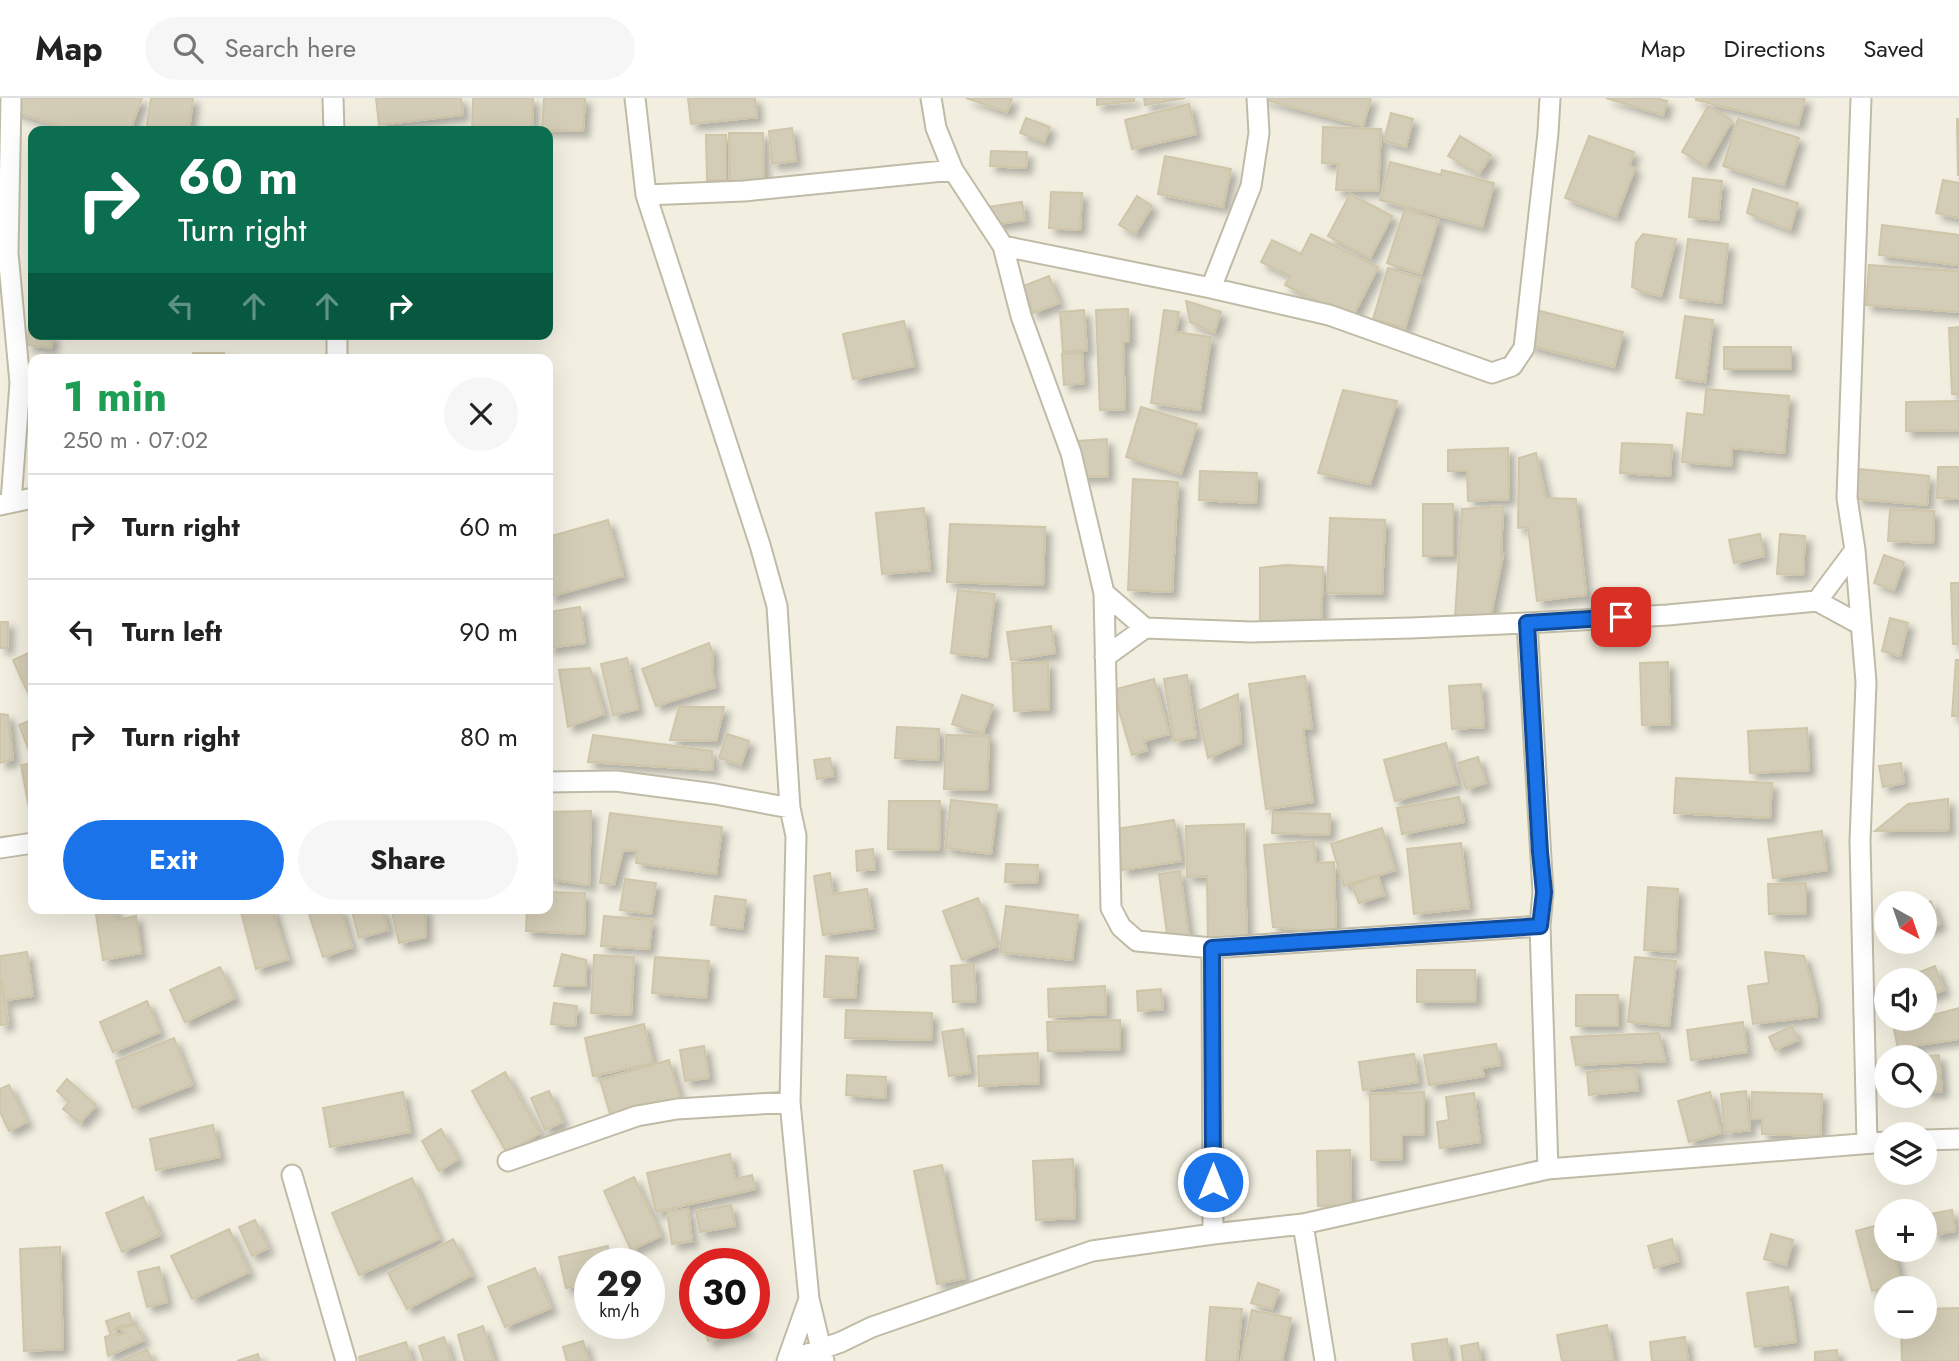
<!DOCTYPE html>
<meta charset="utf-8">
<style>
:root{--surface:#fff;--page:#f6f6f6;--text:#222;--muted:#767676;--line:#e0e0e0;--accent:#1a73e8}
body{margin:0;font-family:Jost,sans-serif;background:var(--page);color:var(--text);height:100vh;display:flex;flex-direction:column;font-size:26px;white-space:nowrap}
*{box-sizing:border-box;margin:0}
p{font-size:23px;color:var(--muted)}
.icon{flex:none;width:38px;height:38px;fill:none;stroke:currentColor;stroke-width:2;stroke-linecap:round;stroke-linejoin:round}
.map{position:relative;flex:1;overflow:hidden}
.sheet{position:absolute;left:28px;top:256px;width:525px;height:560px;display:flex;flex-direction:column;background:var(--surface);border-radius:14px;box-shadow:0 7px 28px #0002}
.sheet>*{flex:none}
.top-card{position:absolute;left:28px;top:28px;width:525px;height:214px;border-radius:14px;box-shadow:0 7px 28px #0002;background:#0b6e4f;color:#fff;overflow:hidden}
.needle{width:46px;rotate:140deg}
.buttons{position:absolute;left:1874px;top:793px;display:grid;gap:14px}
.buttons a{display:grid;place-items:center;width:63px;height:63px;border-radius:50%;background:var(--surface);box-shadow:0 7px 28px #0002;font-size:35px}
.speed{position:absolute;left:574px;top:1150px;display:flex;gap:14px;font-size:35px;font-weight:700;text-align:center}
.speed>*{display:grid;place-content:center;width:91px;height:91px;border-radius:50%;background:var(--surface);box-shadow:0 7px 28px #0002;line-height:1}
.speed small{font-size:18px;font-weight:400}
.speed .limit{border:10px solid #d22;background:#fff;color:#111}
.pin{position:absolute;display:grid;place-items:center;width:60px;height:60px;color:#fff;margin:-30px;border-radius:14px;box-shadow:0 4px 10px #0006}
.me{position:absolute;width:77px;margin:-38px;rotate:0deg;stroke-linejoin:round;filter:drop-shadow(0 0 5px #0008)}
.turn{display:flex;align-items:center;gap:24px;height:147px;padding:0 35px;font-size:32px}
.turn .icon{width:91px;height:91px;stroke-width:2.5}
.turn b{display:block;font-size:49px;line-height:60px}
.lanes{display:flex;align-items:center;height:66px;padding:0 35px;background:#0003;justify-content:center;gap:35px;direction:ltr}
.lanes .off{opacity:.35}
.round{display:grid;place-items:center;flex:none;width:74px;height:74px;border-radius:37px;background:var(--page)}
.headline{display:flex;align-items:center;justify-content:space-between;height:119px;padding:0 35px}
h1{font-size:42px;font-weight:700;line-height:52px;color:#1e9e55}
.button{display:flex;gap:14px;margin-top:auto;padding:14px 35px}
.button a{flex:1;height:80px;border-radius:42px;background:var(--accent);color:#fff;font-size:28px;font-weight:700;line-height:80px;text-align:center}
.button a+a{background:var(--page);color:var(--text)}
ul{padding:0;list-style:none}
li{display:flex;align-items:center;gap:21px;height:105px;padding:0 35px;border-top:2px solid var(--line)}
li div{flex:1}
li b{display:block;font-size:26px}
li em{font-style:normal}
header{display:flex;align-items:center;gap:42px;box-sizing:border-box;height:98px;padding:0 35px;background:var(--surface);border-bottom:2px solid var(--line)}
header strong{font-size:33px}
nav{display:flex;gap:38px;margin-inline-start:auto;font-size:24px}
.search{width:490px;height:63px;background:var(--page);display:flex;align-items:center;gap:18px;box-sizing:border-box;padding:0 24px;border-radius:38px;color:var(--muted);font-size:26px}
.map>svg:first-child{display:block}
.building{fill:#d3ccb6;stroke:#cfc5a9;stroke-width:2;filter:url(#shadow)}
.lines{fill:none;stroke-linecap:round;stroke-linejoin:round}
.minor-casing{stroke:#c0bba6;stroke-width:23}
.minor{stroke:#fff;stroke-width:19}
.route-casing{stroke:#114b97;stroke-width:18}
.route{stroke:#1a73e8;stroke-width:12}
</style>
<header>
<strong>Map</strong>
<div class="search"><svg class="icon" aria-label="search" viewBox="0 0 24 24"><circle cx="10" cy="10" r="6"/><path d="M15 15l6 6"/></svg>Search here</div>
<nav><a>Map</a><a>Directions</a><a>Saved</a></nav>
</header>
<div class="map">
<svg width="1959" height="1263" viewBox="0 0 1959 1263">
<defs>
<filter id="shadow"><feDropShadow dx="6" dy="6" stdDeviation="3.5" flood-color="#0004"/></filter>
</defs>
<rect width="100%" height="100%" fill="#f2efe1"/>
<path class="building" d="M16,0H142L130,33H75L12,13Z
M151,0H193L189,33H146Z
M376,0H461L463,17L379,27Z
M473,0H533L532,33H472Z
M544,0H585L583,33L542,32Z
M688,0H755L757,19L691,26Z
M966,0H1012L1007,14Z
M1097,0H1134V3L1097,7Z
M1144,0H1185L1145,7Z
M1258,0H1371L1363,28Z
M1606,0H1656L1667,3L1663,17Z
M1696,0H1805L1798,27L1696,2Z
M1189,6L1196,36L1132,51L1125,22Z
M1708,8L1732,22L1706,68L1682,54Z
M1391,15L1413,21L1406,49L1384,43Z
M1026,20L1050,29L1044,44L1020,35Z
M1738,21L1799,40L1784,87L1723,68Z
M1957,21H1959V77H1958Z
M1323,29L1381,31L1378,93L1336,92L1338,66L1322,65Z
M792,30L796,63L772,66L769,33Z
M729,35H763L764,89H730Z
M706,37H726V82H707Z
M1460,38L1491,57L1479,76L1448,58Z
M1589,38L1634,54L1629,68L1635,70L1616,119L1565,100Z
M991,53L1027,54L1026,70L990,68Z
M1165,58L1231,71L1223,109L1158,96Z
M1390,64L1441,77L1442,72L1494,85L1482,129L1380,102Z
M1693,80L1722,83L1718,122L1689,119Z
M1943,82L1959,85V120L1936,115Z
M1753,91L1798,105L1790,132L1747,115Z
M1051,94L1082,95L1080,132L1049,130Z
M1350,96L1392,118L1370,160L1328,138Z
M1137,98L1152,108L1135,136L1119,127Z
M1022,104L1025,122L990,127L987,109Z
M1405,111L1438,122L1421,176L1387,165Z
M1882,127L1959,137V167L1879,157Z
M1311,136L1378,169L1352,220L1285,187L1290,178L1261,164L1272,142L1301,156Z
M1643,136L1676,141L1661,198L1643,194L1632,189L1636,145Z
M1688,141L1728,146L1721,205L1680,200Z
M31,146H33V171H31Z
M1869,167L1959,173V214L1866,207Z
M1388,170L1420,180L1405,230L1373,221Z
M1049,178L1059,205L1033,215L1023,188Z
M33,193V236H53L51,250L27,247Z
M1186,203L1221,214L1214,235L1190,224Z
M1128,211L1129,244H1123L1125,311L1100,312L1096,212Z
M1084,212L1087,252L1063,254L1060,214Z
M1164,212L1179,214L1176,234L1211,239L1200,312L1151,305Z
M1536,212L1623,234L1614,269L1527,247Z
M1685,218L1713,222L1705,284L1676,280Z
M904,223L914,268L853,281L843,236Z
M1959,229V296H1952L1949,230Z
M1724,249H1791V271H1724Z
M193,255H224V261H193Z
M1082,255L1084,285L1064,287L1062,256Z
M1706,291L1789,298L1784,355L1732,350L1731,368L1682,364L1687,315L1704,317Z
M1343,292L1397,303L1370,386L1318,375Z
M1959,303V332L1906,333V304Z
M1141,309L1197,326L1181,376L1126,359Z
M1107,341L1108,378L1078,379L1077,343Z
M1622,345L1672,347L1670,378L1620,375Z
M1508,350L1509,401L1468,403L1467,373H1448V352Z
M1536,355L1546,400L1576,401L1586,497L1537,503L1528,429L1518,430L1519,360Z
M1938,369H1959V401L1937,400Z
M1859,371L1929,378L1927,407L1856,401Z
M1200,373L1257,375L1256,405L1199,402Z
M1133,381L1178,384L1172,494L1128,492Z
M1423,406H1453V458H1423Z
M1503,408L1501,458L1503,457L1491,517L1455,520L1462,411Z
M924,410L930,472L882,476L876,415Z
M1890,411L1934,413L1933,445L1888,443Z
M1330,420L1385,422L1382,496L1327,495Z
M608,422L623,478L549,499L548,439Z
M950,426L1045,429L1043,487L947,484Z
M1760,436L1764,458L1734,465L1729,442Z
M1780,436L1805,438L1803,477L1777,476Z
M1884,457L1904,464L1894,492L1874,485Z
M1285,467L1323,469L1321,530L1260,529V470Z
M1951,485H1959V546H1953Z
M958,492L995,496L987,559L951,555Z
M580,509L585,545L548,550V514Z
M1890,520L1908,525L1900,558L1882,553Z
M0,524H8L7,550H0Z
M1051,528L1055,555L1011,562L1007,534Z
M709,545L713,556L712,573L715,589L656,608L642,571Z
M33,553V591L27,593L13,562Z
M627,560L638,611L613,617L601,566Z
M1956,562H1959V618H1952Z
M1048,564L1049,611L1014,613L1012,565Z
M1668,564L1670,626L1642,627L1640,565Z
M590,570L604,616L568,629L559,572Z
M1187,577L1196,639L1174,643L1164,581Z
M1305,578L1312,630L1303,631L1313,704L1266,711L1249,586Z
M1154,581L1169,636L1144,643L1147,652L1132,657L1113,592Z
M1481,586L1484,629L1452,631L1449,588Z
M1238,596L1241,645L1208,660L1198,613Z
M962,597L993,607L983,636L952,626Z
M679,609H724L716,643L670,642Z
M0,616L8,617L13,661L0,665Z
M33,621V654L30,655L19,627Z
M897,629L939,631L938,662L895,660Z
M1807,630L1809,672L1750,675L1748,633Z
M727,636L749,643L741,667L719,660Z
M593,637L712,653L713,672L588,664Z
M946,637L989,638L987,692L944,691Z
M1446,645L1457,686L1395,703L1384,662Z
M1478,659L1486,685L1466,691L1458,665Z
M830,660L833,678L817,681L814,662Z
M33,665V732L21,667Z
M1901,665L1904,685L1883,689L1879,668Z
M1676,680L1772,685L1770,720L1674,715Z
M1459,699L1464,724L1402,736L1397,710Z
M1948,701L1949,732L1875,733L1908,706Z
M951,702L997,707L991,756L945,750Z
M889,703H940L939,752L888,751Z
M591,713L589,787L548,781V714Z
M1273,714L1330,716L1329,737L1272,735Z
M610,715L722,729L716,776L636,765L637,753L623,752L614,787L600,785Z
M1174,722L1181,763L1122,772L1116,731Z
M1244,726L1247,847L1208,848L1207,778L1187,779L1186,728Z
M1382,730L1395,772L1344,788L1331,746Z
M1822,733L1827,772L1773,780L1768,741Z
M1314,743L1316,765L1334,764L1336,835L1273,829L1264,747Z
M1461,745L1469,810L1414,816L1407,751Z
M873,751L875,771L857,773L856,753Z
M1006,766L1038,767L1037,785L1005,784Z
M1180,773L1189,840L1168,843L1159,776Z
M830,775L833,796L867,791L873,830L823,837L814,778Z
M1378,778L1384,797L1359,805L1352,787Z
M625,781L656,785L651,816L620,812Z
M1806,785V815L1769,816L1768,786Z
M1648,789L1678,791L1675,854L1644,852Z
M548,794L585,795L584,836L526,833L527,810H548Z
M715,798L746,802L742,831L711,827Z
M978,800L997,848L962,862L943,813Z
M1931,803L1940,826L1925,832V805Z
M1006,808L1078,817L1072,862L1000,854Z
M95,810H115L117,822L136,818L141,855L103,862Z
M240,810H272L288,861L256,871Z
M307,810H340L352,849L323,859Z
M351,810H382L388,832L359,840Z
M391,810H425L426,839L399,845Z
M604,818L652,822L649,851L601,848Z
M27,854L33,898L0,903V858Z
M1765,854L1804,858L1816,903L1817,918L1753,926L1748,888L1769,885Z
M562,856L586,862V888H554Z
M594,857L634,859L631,917L591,915Z
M826,858L858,860L855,900L824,899Z
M655,859L709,863L706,900L652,895Z
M1635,859L1676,863L1669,928L1628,924Z
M974,866L976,903L953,904L951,868Z
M1935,868L1944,892L1925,899V882H1899Z
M220,869L235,900L185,924L170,892Z
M1417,872H1475L1476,903L1417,904Z
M0,885H2L8,926L0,927Z
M1105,888L1106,916L1049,919L1048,891Z
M1161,891L1163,911L1138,913L1137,893Z
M1576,897H1618V928H1576Z
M147,903L160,934L113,954L100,924Z
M554,905L577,908L575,928L551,926Z
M1959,910V941L1898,950L1893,927L1918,920H1925V919Z
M846,912L932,915L931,942L845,940Z
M1120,922V951L1048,953L1047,924Z
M1743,924L1747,954L1691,962L1687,932Z
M644,926L653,965L593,978L585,940Z
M1792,928L1798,942L1775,952L1769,939Z
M963,931L970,975L949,978L942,934Z
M1659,935L1665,963L1576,967L1571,939Z
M174,940L192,987L133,1010L116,963Z
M1496,946L1500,967L1482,970L1484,978L1429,987L1424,957Z
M704,948L709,980L685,983L680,952Z
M1038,955L1039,985L979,988L978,958Z
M1414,956L1418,984L1363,992L1359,964Z
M1939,957L1942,993L1925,994V959H1914Z
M669,962L680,1000L611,1019L600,982Z
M1635,970L1638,992L1589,997L1587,974Z
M505,974L540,1035L507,1055L472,993Z
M847,977L886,979L885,1000L846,997Z
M67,981L96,1007L80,1025L63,1011L69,1004L57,993Z
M9,987L27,1024L9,1033L0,1014V991Z
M549,993L563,1024L545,1032L531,1000Z
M1746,993L1750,1032L1725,1035L1721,996Z
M403,994L410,1034L330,1049L323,1010Z
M1424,994V1036L1402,1037V1061L1371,1062L1370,996Z
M1710,994L1721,1035L1689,1044L1678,1003Z
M1752,994L1822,996L1820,1038L1762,1036V1021H1751Z
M1474,995L1480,1044L1440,1050L1437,1024L1449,1022L1446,999Z
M213,1027L220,1059L156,1072L150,1041Z
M441,1031L458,1061L439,1073L422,1043Z
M1350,1052L1351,1107L1318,1108L1317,1053Z
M730,1056L735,1081L752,1077L755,1091L656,1114L647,1075Z
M1073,1061L1075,1120L1036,1122L1033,1063Z
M942,1067L965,1180L937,1186L914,1073Z
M634,1079L661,1138L631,1152L604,1093Z
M412,1080L439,1141L359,1177L332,1115Z
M143,1099L160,1137L122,1154L106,1115Z
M731,1107L735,1128L700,1134L696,1113Z
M688,1111L692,1143L672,1146L667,1114Z
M1952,1112L1955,1133L1933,1137L1930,1116Z
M255,1122L268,1150L252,1158L239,1129Z
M1886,1125V1152H1893L1901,1185L1872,1193L1856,1133Z
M229,1131L249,1174L192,1201L171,1158Z
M1771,1136L1793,1142L1786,1167L1764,1161Z
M453,1141L472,1177L407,1211L388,1175Z
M1672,1141L1678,1163L1654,1170L1648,1148Z
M608,1148L610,1166H590V1185L566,1190L559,1159Z
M60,1149L63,1251L24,1253L20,1151Z
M159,1169L167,1204L147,1209L138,1174Z
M535,1170L551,1210L505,1229L488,1189Z
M1258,1185L1279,1192L1272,1211L1251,1205Z
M1788,1189L1796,1244L1755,1249L1747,1195Z
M1210,1209L1242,1211L1237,1263H1206Z
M1959,1210V1263H1902L1901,1228H1925V1211Z
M1252,1212L1291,1220L1282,1263H1241Z
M129,1215L133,1226L120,1228L110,1235L106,1223Z
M703,1225H744L747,1232L708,1243Z
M136,1227L144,1242L108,1258L105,1239L116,1235L117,1238L125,1235L120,1230Z
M1607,1227L1614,1263H1562L1557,1237Z
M483,1228L494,1263H465L458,1237Z
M444,1239L452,1263H424L419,1248Z
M1685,1239L1688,1263H1652L1650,1244Z
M1447,1241L1450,1263H1414L1412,1246Z
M583,1243L589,1263H567L563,1249Z
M406,1244L412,1263H360L359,1259Z
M1478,1245L1481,1263H1463L1461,1248Z
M147,1251L152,1263H121Z
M1837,1252L1838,1263H1815V1254Z
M258,1256L260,1263H237Z"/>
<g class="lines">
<defs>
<path id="minor" d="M333,0L334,33
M635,0L646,97L760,447L777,508L790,710L796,738L790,1004L809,1201L824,1263
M931,0L936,30L953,72L1003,148L1021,218L1071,355L1104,495L1111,810L1121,829L1137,843L1212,850L1540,828
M1861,0L1847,400L1855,452L1866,584L1860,743L1867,1045
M646,97L744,93L953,72
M1003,148L1211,190L1329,217L1492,275L1512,268L1524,250L1548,35L1550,0
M1211,190L1251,88L1259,35L1257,0
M337,236V261
M11,404L20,285L8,155L11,0
M0,407L33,400
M1104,495L1145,530L1251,534L1411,530L1527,525L1668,517L1817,503L1855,452
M1817,503L1861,527
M1527,525L1543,794L1540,828L1548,1071
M1105,559L1145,530
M548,684L616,683L715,696L790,710
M0,750L33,745
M1212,850L1213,1136
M1925,1042L1959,1041
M508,1063L637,1018L677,1011L790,1004
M292,1077L346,1263
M1303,1126L1325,1263
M787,1263L809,1201
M788,1263L841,1244L872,1229L1092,1153L1213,1136L1303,1126L1548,1071L1886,1044"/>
</defs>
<use href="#minor" class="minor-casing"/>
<use href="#minor" class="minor"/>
</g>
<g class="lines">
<defs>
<path id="route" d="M1213,1084L1212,850L1540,828L1544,794L1540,754L1527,525L1621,519"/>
</defs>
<use href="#route" class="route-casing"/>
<use href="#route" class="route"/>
</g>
</svg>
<div class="buttons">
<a><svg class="needle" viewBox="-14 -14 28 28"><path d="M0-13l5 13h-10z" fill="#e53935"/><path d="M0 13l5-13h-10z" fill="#767676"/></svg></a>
<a><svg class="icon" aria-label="sound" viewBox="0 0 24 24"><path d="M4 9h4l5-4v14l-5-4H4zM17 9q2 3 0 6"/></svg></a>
<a><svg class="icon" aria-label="search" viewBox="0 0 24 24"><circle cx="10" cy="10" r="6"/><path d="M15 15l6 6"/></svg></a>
<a><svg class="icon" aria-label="layers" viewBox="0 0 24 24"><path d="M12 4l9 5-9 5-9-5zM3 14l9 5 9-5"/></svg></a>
<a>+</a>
<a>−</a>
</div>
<div class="speed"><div>29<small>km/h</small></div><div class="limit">30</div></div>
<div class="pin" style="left:1621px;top:519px;background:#d93025"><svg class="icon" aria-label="arrive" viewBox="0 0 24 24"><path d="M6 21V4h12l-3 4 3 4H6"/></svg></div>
<svg class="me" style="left:1213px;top:1084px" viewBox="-20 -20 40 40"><circle r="17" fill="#1a73e8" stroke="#fff" stroke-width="3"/><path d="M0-11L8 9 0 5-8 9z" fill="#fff"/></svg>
<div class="top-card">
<div class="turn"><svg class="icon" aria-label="right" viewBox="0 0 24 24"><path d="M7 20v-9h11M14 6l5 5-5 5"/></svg><div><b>60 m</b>Turn right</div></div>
<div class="lanes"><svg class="icon off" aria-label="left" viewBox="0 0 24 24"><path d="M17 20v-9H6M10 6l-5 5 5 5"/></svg><svg class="icon off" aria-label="ahead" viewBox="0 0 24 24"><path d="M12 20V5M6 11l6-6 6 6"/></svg><svg class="icon off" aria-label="ahead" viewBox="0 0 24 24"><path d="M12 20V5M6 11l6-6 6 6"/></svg><svg class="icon" aria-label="right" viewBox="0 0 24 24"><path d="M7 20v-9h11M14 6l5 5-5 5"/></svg></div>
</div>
<section class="sheet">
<div class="headline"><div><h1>1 min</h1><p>250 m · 07:02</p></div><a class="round"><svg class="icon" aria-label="close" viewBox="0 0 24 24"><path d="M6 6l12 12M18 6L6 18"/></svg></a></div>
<ul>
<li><svg class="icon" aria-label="right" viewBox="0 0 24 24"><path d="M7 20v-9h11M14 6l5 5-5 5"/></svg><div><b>Turn right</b></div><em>60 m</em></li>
<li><svg class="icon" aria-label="left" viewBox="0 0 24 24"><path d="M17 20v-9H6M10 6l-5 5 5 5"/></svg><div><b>Turn left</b></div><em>90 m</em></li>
<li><svg class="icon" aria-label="right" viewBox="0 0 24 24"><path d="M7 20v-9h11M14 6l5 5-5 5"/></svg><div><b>Turn right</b></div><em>80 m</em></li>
</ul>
<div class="button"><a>Exit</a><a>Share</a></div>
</section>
</div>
